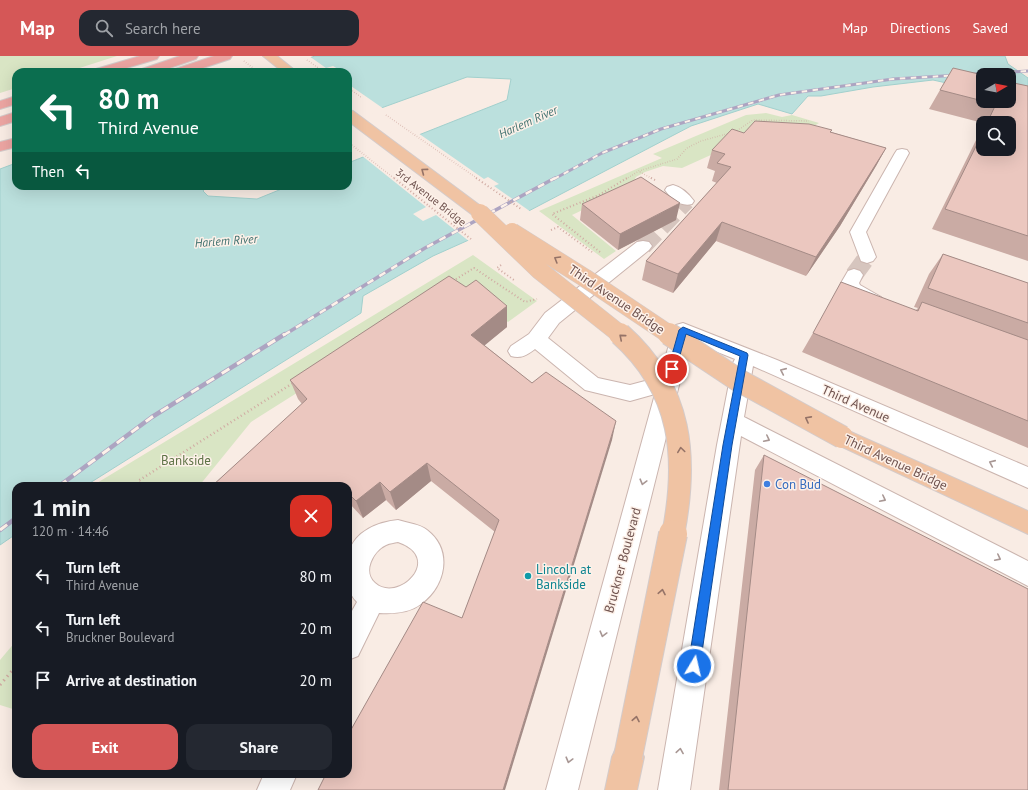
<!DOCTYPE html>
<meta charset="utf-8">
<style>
:root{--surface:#171b24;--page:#242831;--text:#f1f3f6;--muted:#9ea1a6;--accent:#d55757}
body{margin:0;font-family:"PT Sans",sans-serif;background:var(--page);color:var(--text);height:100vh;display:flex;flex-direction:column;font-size:15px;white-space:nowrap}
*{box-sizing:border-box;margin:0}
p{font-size:13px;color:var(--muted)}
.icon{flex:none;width:22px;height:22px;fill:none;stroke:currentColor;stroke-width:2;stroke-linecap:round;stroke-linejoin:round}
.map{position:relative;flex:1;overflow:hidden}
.details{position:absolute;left:12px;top:426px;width:340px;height:296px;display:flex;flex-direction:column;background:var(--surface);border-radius:12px;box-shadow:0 4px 16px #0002}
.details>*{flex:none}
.banner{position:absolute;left:12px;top:12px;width:340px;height:122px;border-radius:12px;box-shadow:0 4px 16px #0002;background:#0b6e4f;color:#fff;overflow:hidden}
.needle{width:26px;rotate:80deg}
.controls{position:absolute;left:976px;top:12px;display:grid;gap:8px}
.controls a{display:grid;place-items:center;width:40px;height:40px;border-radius:8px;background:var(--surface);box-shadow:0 4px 16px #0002;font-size:20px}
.pin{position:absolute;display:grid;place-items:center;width:34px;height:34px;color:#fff;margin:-17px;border:2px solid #fff;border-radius:50%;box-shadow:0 1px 4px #0007}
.me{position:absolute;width:44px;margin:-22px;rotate:9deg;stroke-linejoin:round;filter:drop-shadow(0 0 3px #0008)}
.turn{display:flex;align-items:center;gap:14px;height:84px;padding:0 20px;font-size:18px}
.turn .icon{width:52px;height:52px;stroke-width:2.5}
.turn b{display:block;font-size:28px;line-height:34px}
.then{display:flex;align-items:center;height:38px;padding:0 20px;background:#0003;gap:8px;font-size:15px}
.round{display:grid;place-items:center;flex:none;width:42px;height:42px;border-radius:12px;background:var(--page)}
.summary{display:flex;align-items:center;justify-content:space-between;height:68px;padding:0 20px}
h1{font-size:24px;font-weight:700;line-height:30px}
.action{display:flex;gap:8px;margin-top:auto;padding:8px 20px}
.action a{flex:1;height:46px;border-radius:12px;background:var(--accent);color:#fff;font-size:16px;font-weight:700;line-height:46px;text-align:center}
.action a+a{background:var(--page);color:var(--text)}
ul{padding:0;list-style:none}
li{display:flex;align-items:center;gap:12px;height:52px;padding:0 20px}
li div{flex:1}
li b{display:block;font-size:15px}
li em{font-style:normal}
header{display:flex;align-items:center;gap:24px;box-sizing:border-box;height:56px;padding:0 20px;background:var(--accent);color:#fff}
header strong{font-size:19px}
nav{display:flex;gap:22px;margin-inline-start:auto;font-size:14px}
.search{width:280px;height:36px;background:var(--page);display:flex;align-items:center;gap:10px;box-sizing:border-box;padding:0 14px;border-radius:12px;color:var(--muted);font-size:15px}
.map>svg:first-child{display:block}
.green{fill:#d9e5c4}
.water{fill:#bbe0dd;stroke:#a2d0cd}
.pier{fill:#f9ece4}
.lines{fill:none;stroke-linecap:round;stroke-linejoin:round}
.minor-tunnel{stroke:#d6c5be;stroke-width:18;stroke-dasharray:18 8;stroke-linecap:butt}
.minor-casing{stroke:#cbb5af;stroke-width:2}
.major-casing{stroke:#d4cbca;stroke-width:2}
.highway-casing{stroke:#d4cbca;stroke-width:2}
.path-far3{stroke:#d0aaa2;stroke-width:1.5;stroke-dasharray:0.5 2;stroke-linecap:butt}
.path-far2{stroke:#d0aaa2;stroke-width:2;stroke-dasharray:1 2.5;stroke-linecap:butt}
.path-far1{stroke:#d0aaa2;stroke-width:2.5;stroke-dasharray:1 3;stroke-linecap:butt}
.path{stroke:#d0aaa2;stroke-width:3;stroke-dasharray:1.5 4;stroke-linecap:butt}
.minor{fill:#fff;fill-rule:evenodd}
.major{fill:#f0c3a3;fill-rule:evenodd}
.highway{fill:#eca5a2;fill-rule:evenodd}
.rail-far2-casing{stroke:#ada4c1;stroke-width:3}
.rail-far1-casing{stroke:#ada4c1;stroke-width:3.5}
.rail-casing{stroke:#ada4c1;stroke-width:4.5}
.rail-far2{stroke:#fdf1e9;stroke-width:2;stroke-dasharray:5.5;stroke-linecap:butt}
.rail-far1{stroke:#fdf1e9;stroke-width:2.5;stroke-dasharray:7;stroke-linecap:butt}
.rail{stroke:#fdf1e9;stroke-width:3;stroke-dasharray:9;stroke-linecap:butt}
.major-bridge-far2-casing{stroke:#d4cbca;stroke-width:19;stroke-linecap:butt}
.major-bridge-far1-casing{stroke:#d4cbca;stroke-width:24;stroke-linecap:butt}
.major-bridge-casing{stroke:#d4cbca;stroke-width:30;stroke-linecap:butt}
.path-bridge{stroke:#d0aaa2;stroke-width:2;stroke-dasharray:1 2.5;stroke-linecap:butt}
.major-bridge-far2{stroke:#f0c3a3;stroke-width:18}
.major-bridge-far1{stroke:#f0c3a3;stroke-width:22}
.major-bridge{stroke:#f0c3a3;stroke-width:28}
.wall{fill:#caaba4}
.shaded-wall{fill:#a48b86}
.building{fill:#ebc7bf;stroke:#a48b86}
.oneway{stroke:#957367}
.oneway2{stroke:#a89794}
.route{fill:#1a73e8;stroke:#114b97}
.shop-dot{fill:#3f7fe0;stroke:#fdf1e9;stroke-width:1.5}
.culture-dot{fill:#0f9aa8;stroke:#fdf1e9;stroke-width:1.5}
.labels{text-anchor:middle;stroke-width:3;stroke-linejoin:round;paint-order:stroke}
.far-street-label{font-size:11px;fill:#6e514d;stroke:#fdf1e9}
.far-water-label{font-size:12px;font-style:italic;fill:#427270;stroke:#fdf1e9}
.street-label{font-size:13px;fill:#6e514d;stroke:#fdf1e9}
.park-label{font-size:13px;fill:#5e7346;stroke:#fdf1e9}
.shop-label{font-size:13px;fill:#366cbe;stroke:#fdf1e9;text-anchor:start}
.culture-label{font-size:13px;fill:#0d838f;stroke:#fdf1e9;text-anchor:start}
</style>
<header>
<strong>Map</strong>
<div class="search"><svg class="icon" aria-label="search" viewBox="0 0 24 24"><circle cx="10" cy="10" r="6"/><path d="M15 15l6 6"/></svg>Search here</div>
<nav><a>Map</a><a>Directions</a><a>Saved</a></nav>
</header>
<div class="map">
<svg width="1028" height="734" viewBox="0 0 1028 734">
<rect width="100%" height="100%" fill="#f9ece4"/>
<path class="green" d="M0,0H117L67,16H16V32L0,37Z
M766,57L782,61L792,59L819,67L814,70L766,74L682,112L663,110L645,116L636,121L631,131L572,159L616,195L604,203L539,155L662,102L653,98L746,59Z
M473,199L537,245L508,266L477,242L452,239L251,366L199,430H92Z
M16,585V654L0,649V604Z"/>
<path class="water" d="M315,0H1005L1008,8L1028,22V45L1009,41V19H983V35L933,24L873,31L821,40H808L792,58L758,48L691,70L500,170L433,200L363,240L361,257L85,430H16V478L0,489V113L16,107V130H207L203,135L208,140L257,143L289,130H348V107L507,44L511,23L467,21L348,64V16H269Z"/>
<path class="pier" d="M309,0L326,12L333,10L338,13L331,16H267L268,14Z
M348,28L384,53L348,66Z
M418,77L484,123L488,121L499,128L494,130L531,156L470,186L436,159L423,165L413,158L426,151L361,99Z"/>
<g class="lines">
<path class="minor-tunnel" d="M643,190L686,145
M854,219L867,201"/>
<defs>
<path id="minor" d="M902,93L907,94L909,97L866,176L876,201L873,205L867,207L861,205L850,176L895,97L897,94Z
M673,129C681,131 689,138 694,145L692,148C681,151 671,143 665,134L667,131Z
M643,185L649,186L652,190L649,194L559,267L548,282L598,322L630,329L660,321L673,274L676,269L683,267L777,304L1028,411V432L753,310L744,361L1028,505V530L741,380L690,734H658L717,389L733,307L735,303L690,285L578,734H546L655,338L630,345L585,334L535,293C527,299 521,303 511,300L508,295L511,290L529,278L545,257L637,186Z
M854,213L860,215L863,219L859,227L860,229L881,241L883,245L881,249L874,251L867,249L846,237L841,227L848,215Z
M398,464C407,467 420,468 427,474C453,494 446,530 421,548C409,557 394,558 379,557L358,600L348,604V562L357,546C348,537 348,529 348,517C348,511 347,502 349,496C355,475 378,466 398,464ZM398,486C445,502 398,548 375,527C362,516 373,495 386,489C390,487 394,487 398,486Z
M264,718H297L290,734H257Z"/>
<path id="major" d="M263,0H277L297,16H283Z
M348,54L353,55L486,154L488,157L486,160L480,162L474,160L348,65Z
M842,372L1028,455V478L834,387L831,381L834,375Z
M628,685L639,690L644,701L637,734H605L612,701L617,690Z"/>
<path id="highway" d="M140,0H159L157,3L113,16H94L96,13Z
M180,0H198L196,3L158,16H140L142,13Z
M214,0H232L230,3L191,16H173L175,13Z
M16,40V48L0,53V45Z
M16,56V65L0,70V61Z
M16,82V91L0,95V86Z"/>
</defs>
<use href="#minor" class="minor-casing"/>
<use href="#major" class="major-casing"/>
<use href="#highway" class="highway-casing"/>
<path class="path-far3" d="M307,4L324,16
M244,5L253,12
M71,16L80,13
M348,32L361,41
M386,59L478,123
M735,76L753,64L809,65
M348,86L395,123
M640,116L653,123
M626,123L639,115L677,103L687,92L701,85L730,77"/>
<path class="path-far2" d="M394,122L429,150
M476,122L482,126
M651,122L655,124
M551,174L558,171L592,196
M600,196L552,158L599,139L627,122
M501,209L497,212L514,224
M453,225L474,212L525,246L537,243"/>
<path class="path-far1" d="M142,430L138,425L293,327"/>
<path class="path" d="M0,629L16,610"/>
<use href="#minor" class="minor"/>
<use href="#major" class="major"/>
<use href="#highway" class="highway"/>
<defs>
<path id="rail-far2" d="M554,123L602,97L661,73L779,39L893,23L1028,15"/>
<path id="rail-far1" d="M284,279L425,192L555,122"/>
<path id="rail" d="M59,430L152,361L285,278
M0,474L16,462"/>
</defs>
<use href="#rail-far2" class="rail-far2-casing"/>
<use href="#rail-far1" class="rail-far1-casing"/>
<use href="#rail" class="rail-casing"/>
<use href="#rail-far2" class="rail-far2"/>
<use href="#rail-far1" class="rail-far1"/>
<use href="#rail" class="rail"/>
<defs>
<path id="major-bridge-far2" d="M480,157L539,214L621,279
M512,176L585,222L670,279"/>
<path id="major-bridge-far1" d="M620,278C683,334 688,402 673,479
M669,278L738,324L842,381"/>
<path id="major-bridge" d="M628,701L673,478"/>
</defs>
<use href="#major-bridge-far2" class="major-bridge-far2-casing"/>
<use href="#major-bridge-far1" class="major-bridge-far1-casing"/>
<use href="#major-bridge" class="major-bridge-casing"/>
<path class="path-bridge" d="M482,126L521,153
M429,150L471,183"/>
<use href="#major-bridge-far2" class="major-bridge-far2"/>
<use href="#major-bridge-far1" class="major-bridge-far1"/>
<use href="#major-bridge" class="major-bridge"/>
</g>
<path class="wall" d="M1028,30V205L932,173L983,70V93L1009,67H983L929,53L940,34Z
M831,76L886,92L876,110L840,170L806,220L716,185L673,237L642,224L646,205L717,127L712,125L715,115L707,112L712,94L744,77Z
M582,148L676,164L618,194L580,164Z
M943,198L1028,227V392L802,296L813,277L916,254L918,252L914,251L929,218Z
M466,231L507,250V271L484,289L532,327L612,384L462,562L495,476L431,425L396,454L386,444L363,462L348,446V430H212L302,348L298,343L290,324Z
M764,399L1028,734H719L755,414Z"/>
<path class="shaded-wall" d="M886,92L876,110L840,170L806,220L816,201Z
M680,147L676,164L618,194L620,178Z
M722,166L716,185L673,237L678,218Z
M507,250V271L473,299L471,279Z
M616,365L612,384L505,734H503Z
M427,407L431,425L396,454L390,436Z
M338,426L339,430H334Z
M380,426L386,444L363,462L356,445Z"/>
<path class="building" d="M953,12L983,19V45L940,34Z
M1009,26L1028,30V180L945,153L983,76V93H1009V67H987L996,48L984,45H1009Z
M755,65L809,68L832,74L830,76L886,92L849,151L816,201L722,166L678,218L646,205L731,111L717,107L725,98L712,94L732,73L744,77Z
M641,121L680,147L620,178L582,148Z
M943,198L1028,227V267L928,232Z
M449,220L466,231L476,224L507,250L471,279L532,327L546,316L616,365L503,734H318L326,718H348V679L423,546L462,562L499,464L427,407L390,436L380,426L356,445L348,437V430H342L338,426L334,430H212L307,343L290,324Z
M841,226L918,255L922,246L1028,284V365L813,277Z
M764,399L1028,533V734H728Z"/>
<defs><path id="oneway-chevron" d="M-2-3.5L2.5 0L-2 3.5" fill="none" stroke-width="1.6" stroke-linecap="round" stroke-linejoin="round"/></defs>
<g class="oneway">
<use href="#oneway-chevron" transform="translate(424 115) rotate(-143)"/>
<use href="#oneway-chevron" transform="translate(557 203) rotate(-149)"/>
<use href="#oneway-chevron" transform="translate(622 281) rotate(-140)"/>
<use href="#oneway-chevron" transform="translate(808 363) rotate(-152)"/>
<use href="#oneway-chevron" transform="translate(681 394) rotate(-98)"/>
<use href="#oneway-chevron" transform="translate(662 536) rotate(-79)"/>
<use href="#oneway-chevron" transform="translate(636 663) rotate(-79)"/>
</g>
<g class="oneway2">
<use href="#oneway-chevron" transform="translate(783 315) rotate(-156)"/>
<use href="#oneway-chevron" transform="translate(767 383) rotate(27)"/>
<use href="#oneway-chevron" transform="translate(992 407) rotate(-156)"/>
<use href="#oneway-chevron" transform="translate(643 426) rotate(105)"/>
<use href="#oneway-chevron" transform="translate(883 443) rotate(27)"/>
<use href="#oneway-chevron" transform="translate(998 502) rotate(27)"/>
<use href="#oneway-chevron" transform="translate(603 578) rotate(105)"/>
<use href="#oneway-chevron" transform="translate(680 695) rotate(-81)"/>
<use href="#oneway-chevron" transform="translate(569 704) rotate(105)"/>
</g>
<path class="route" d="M683,271L747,297L748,299L732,389L700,610L698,615L694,616L690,615L688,610L723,389L740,300L686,278L676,313L675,316H669L668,313L679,274Z"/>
<circle class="shop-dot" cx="767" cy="428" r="4"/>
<circle class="culture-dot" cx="528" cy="520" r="4"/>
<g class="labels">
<g class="far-street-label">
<text transform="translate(431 141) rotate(38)" y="4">3rd Avenue Bridge</text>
</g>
<g class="far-water-label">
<text transform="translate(528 66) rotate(-24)" y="4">Harlem River</text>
<text transform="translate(226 185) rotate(-4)" y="4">Harlem River</text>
</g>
<g class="street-label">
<text transform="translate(617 243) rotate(34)" y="5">Third Avenue Bridge</text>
<text transform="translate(856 347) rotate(24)" y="5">Third Avenue</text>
<text transform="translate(896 406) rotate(25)" y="5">Third Avenue Bridge</text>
<text transform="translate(622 504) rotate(-75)" y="5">Bruckner Boulevard</text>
</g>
<g class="park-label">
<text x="186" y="409">Bankside</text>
</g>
<g class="shop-label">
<text x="775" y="433">Con Bud</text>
</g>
<g class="culture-label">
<text x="536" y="518">Lincoln at<tspan x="536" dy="15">Bankside</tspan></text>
</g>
</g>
</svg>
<div class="controls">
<a><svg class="needle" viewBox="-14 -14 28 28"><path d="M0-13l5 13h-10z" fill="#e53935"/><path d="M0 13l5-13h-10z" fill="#9ea1a6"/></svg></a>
<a><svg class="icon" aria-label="search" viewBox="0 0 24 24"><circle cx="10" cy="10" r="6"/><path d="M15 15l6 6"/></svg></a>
</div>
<div class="pin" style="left:672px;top:313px;background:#d93025"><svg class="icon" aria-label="arrive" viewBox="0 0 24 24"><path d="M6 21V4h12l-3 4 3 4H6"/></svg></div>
<svg class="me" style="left:694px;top:610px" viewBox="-20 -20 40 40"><circle r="17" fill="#1a73e8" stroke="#fff" stroke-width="3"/><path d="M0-11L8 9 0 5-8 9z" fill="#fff"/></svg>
<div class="banner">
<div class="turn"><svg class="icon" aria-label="left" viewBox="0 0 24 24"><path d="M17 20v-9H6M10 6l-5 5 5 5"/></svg><div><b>80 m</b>Third Avenue</div></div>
<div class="then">Then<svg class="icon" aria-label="left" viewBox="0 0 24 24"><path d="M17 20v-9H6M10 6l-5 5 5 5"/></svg></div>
</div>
<section class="details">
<div class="summary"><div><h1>1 min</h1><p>120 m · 14:46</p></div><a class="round" style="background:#d93025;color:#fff"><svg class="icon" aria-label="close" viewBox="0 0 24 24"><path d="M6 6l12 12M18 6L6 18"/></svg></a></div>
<ul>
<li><svg class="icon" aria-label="left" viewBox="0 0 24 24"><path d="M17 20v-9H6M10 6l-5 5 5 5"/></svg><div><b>Turn left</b><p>Third Avenue</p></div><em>80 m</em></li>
<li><svg class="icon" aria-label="left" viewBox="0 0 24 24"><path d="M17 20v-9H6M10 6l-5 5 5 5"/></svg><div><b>Turn left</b><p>Bruckner Boulevard</p></div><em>20 m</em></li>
<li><svg class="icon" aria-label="arrive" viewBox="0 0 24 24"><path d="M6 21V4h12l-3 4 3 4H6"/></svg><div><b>Arrive at destination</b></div><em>20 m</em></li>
</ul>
<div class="action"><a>Exit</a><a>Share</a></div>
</section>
</div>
